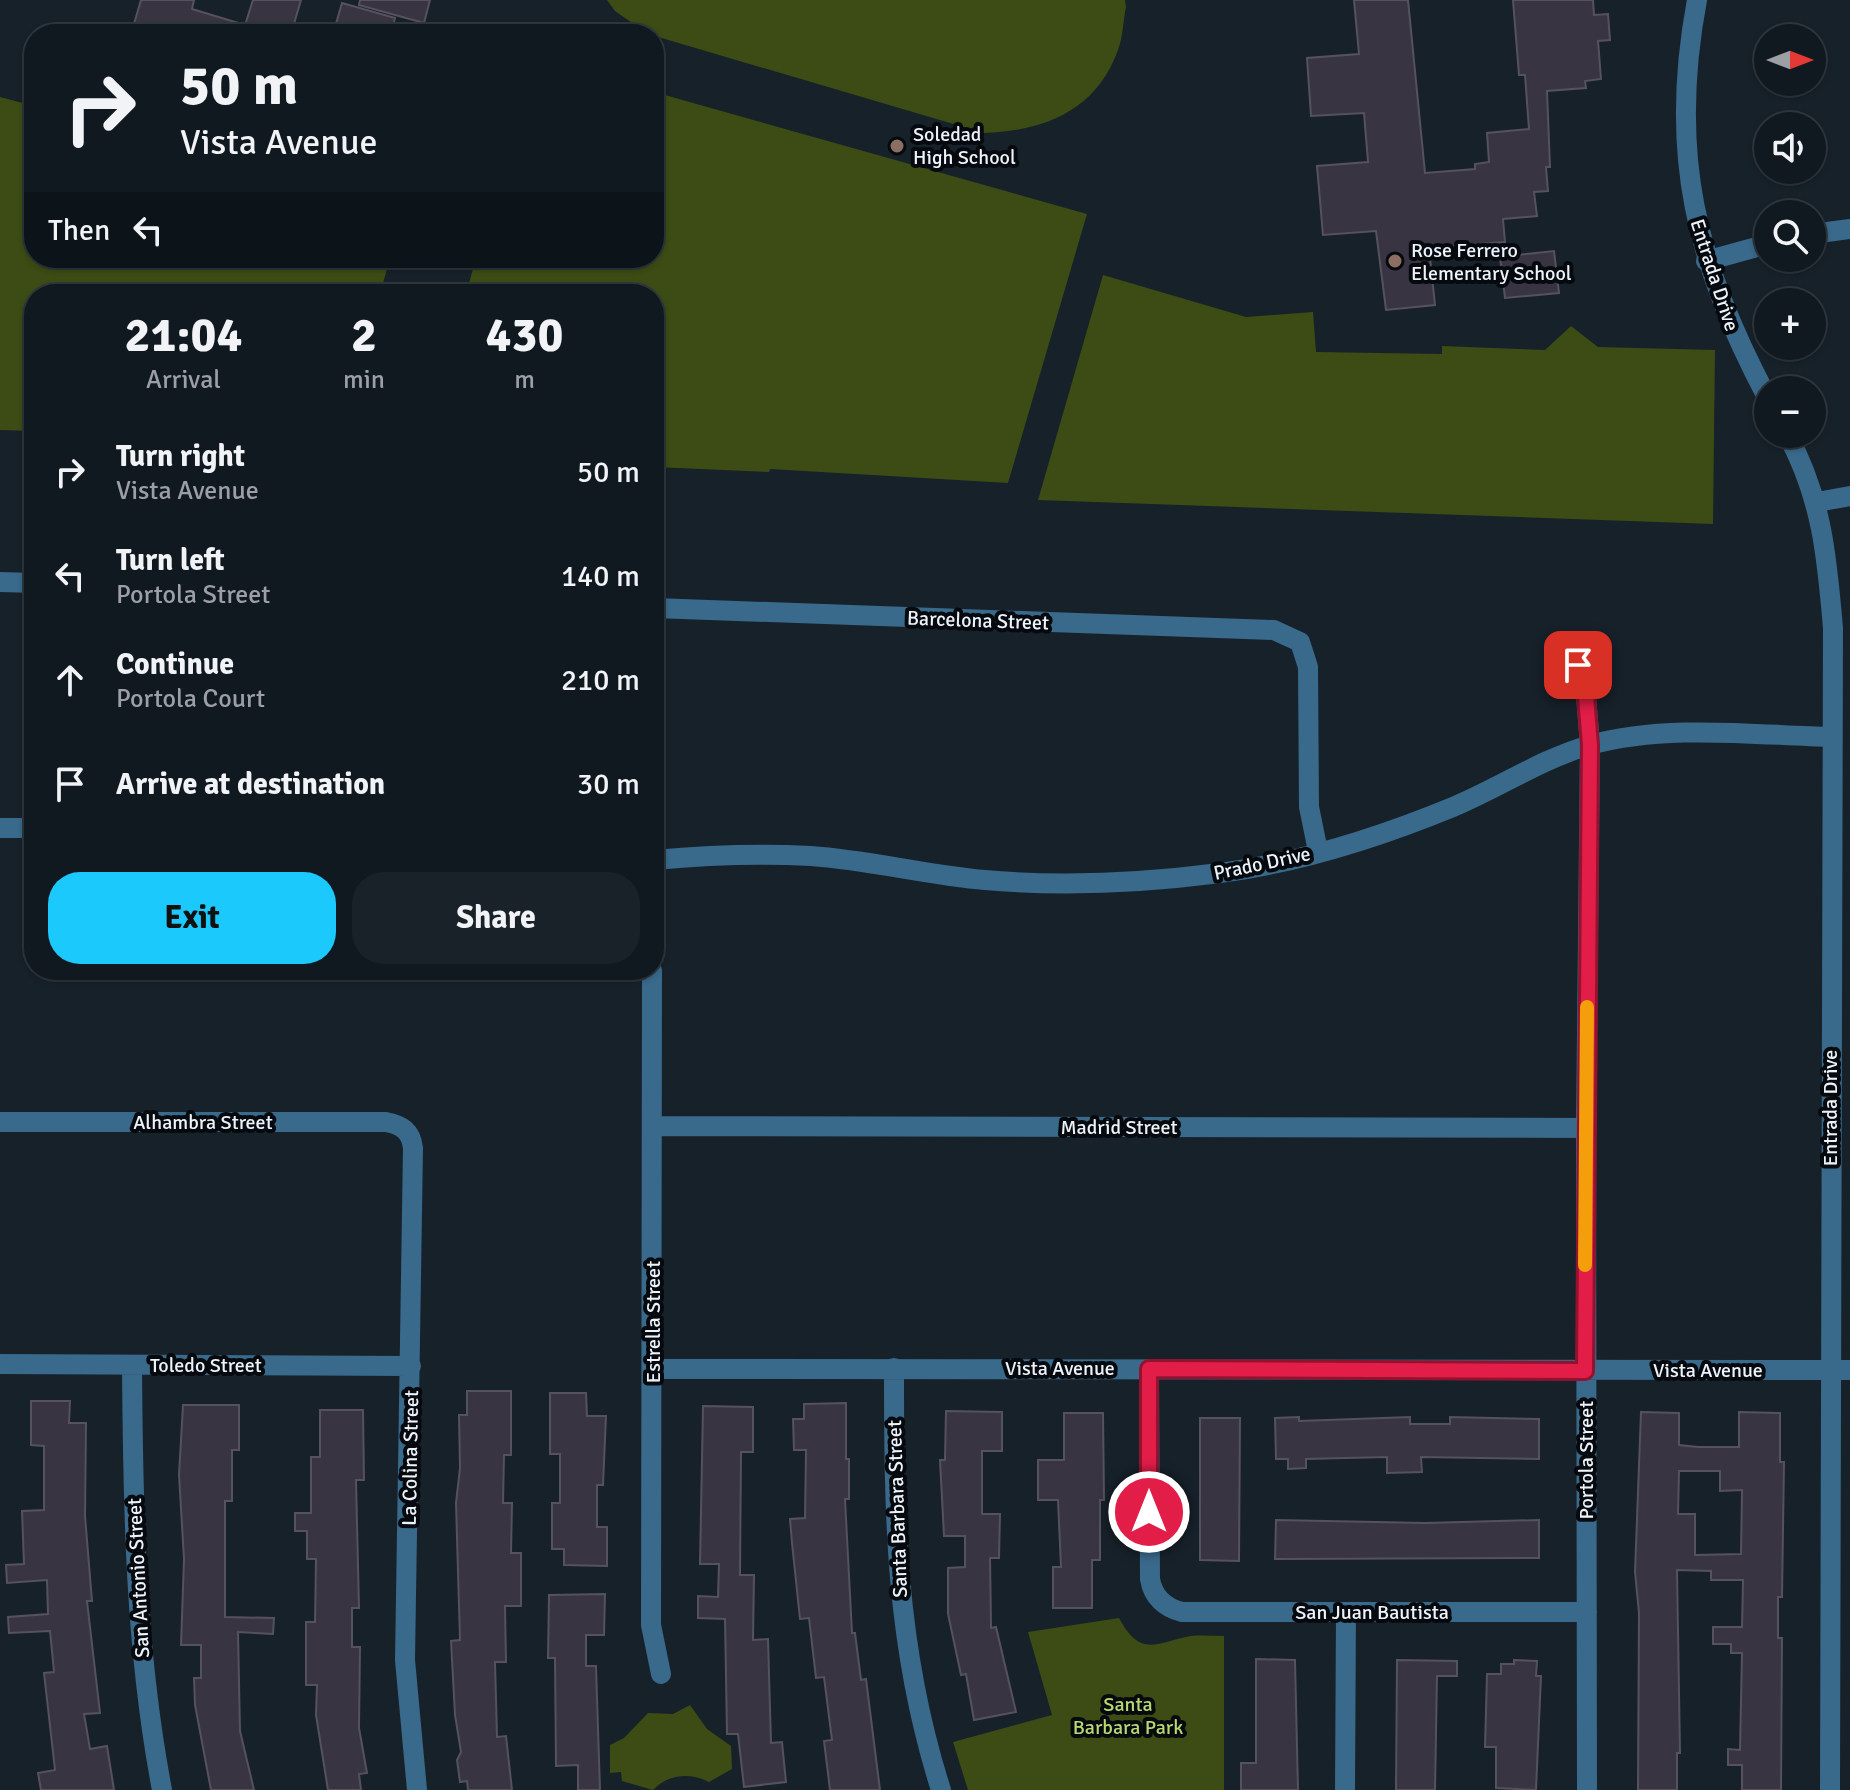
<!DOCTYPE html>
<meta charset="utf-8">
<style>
:root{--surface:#111920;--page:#1a2229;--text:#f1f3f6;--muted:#9ca0a5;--line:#30383e;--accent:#1cc9fc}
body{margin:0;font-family:Signika,sans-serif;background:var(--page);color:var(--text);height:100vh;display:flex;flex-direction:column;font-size:30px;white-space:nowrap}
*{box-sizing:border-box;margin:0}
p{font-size:26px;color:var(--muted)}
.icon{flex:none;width:44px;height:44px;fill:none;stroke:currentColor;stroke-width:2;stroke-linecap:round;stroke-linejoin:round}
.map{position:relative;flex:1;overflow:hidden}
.sheet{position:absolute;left:24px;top:284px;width:640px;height:696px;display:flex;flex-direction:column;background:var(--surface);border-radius:32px;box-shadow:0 2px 6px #0004,0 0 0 2px var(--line)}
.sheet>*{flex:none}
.hud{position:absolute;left:24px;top:24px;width:640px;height:244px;border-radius:32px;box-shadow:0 2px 6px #0004,0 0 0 2px var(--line);background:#111920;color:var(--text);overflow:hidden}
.needle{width:52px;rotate:90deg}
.buttons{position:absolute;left:1754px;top:24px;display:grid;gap:16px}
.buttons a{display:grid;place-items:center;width:72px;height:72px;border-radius:50%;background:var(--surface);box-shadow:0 2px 6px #0004,0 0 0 2px var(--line);font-size:40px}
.pin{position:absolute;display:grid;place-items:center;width:68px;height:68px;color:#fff;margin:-34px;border-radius:16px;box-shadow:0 4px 12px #0006}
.me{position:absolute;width:88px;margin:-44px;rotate:0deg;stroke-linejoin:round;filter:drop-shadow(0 0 6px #0008)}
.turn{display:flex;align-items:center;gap:28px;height:168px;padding:0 24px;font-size:36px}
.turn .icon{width:104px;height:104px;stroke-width:2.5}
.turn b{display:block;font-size:56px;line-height:68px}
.then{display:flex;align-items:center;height:76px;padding:0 24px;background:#0003;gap:16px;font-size:30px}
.eta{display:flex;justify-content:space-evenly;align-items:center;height:136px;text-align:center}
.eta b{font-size:48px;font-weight:700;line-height:56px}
.primary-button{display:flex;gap:16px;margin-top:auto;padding:16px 24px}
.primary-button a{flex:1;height:92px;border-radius:32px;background:var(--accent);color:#111;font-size:32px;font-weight:700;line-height:92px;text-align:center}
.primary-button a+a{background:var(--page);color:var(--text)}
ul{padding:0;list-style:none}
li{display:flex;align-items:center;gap:24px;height:104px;padding:0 24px}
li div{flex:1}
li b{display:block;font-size:30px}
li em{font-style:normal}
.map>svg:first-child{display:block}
.green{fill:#3c4c14}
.building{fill:#383441;stroke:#56515f;stroke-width:2;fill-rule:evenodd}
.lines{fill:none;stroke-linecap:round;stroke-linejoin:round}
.minor{stroke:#39698b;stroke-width:20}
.tertiary{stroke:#39698b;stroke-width:20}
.route-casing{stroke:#92132f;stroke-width:20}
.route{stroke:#e11d48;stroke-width:14}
.slow{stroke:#f59e0b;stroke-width:14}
.education-dot{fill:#8d6e63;stroke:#060a0e;stroke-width:3}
.labels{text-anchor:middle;stroke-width:8;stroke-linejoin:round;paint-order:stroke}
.poi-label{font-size:20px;fill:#ecf3f9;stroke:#060a0e;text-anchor:start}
.street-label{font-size:20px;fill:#ecf3f9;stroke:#060a0e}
.park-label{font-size:20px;fill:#b9da72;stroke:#060a0e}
</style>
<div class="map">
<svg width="1850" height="1790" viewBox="0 0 1850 1790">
<rect width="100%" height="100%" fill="#17212a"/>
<path class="green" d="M607,0H1125L1126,7C1123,21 1123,37 1118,50C1096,111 1044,131 984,133L648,34L615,11Z
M654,92L1087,214L1008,483L770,469L769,472L654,467V294H466L476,258H654Z
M0,97L34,106V258H390L380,294H34V431L0,430Z
M1103,275L1246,317L1313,312L1316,352L1442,354V346L1545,350L1571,326L1598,347L1715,350L1713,524L1038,500Z
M1119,1618C1141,1659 1157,1642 1191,1636C1201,1635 1213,1636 1224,1636V1790H968L953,1742L1052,1715L1028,1632Z
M690,1705L707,1729L731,1746L732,1769L709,1782C690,1772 668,1774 653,1790L622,1781L621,1772L610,1773V1745L624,1738L648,1713L673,1714Z"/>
<path class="building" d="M141,0H194L192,9L245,25L253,0H301L291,34H131Z
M360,0H430L424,23L359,5Z
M1354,0H1408L1425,173L1475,169V164L1489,162L1487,133L1529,129L1525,75H1519L1513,0H1593L1594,15L1608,14L1610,40L1598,41L1601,79L1585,81L1586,88L1547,91L1550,167H1546L1548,191L1534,192L1537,216L1503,219L1505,242L1429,248L1435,305L1386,310L1376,231L1323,235L1317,166L1368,162L1364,113L1311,116L1307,58L1359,54Z
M342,3L395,18L391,34H333Z
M1554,251L1559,293L1505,298L1500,257Z
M467,1391H511V1455H504L503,1503H512L511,1553H521V1606H505L506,1662H495L497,1737L506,1736L512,1790H468L467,1781L460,1782L457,1760L461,1752L455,1715L451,1641L460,1640L456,1503L460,1468L459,1415H467Z
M550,1393H586L587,1416H606L603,1485H597V1527H607V1566L564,1565V1549H552V1503H560V1454H550Z
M31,1401H70L69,1423H86L85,1516L92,1601H87L100,1713L84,1714L90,1749L107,1746L114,1790H41L38,1773L55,1770L44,1673L54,1672L50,1631L9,1633L8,1617L48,1614L47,1580L7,1583L6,1565L24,1564L22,1511L44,1510V1446L31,1445Z
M846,1403V1459H849V1499H845L852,1633H855L861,1680L866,1679L880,1790H830L824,1741L832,1740L824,1677L816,1678L809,1618L800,1619L792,1543L790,1519L805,1518L806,1450H794L793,1419H804V1404Z
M183,1405H239V1450H232V1501H225V1617L274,1618L273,1634L238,1632L240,1731L254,1790H211L195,1705L194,1678H201V1645H181L184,1559L179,1475Z
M703,1406L753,1407V1452H741L740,1575H754L753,1640L768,1639L771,1743L782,1742L786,1782L744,1787L738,1734H727L725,1619L698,1618V1596L718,1597L719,1564H700Z
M320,1410H363L364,1480H356L359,1608H352V1647H360L359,1728L367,1773L359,1774L361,1790H328L316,1715L317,1685H306V1622H315L316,1559H307V1531H295V1513H311V1457H320Z
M946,1411L1002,1412V1451H982V1514H1000L999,1558H990L991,1628L996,1627L1016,1712L974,1720L966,1674L961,1675L948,1614V1568L965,1567V1536H944L940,1460H945Z
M1641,1412L1679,1413V1445L1698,1447H1739V1412L1780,1413V1462H1784L1782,1597H1778V1638H1782L1781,1790H1742V1765H1728V1749L1740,1750L1742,1653H1731V1644H1713V1627H1742L1743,1580H1711V1571L1677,1570L1680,1753H1677V1790H1638L1639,1613L1635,1572ZM1679,1471H1720V1491L1742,1490L1741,1554L1695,1555V1514H1678Z
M1064,1413H1103L1104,1500H1100V1560H1092V1608H1053V1567H1061L1058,1500H1038V1460H1064Z
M1299,1417V1421L1410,1417V1424H1450V1417L1539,1419V1459L1421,1457L1422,1472L1387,1473V1457L1306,1459V1468L1288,1469V1459H1276L1275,1418Z
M1200,1418H1240L1239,1561L1200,1560Z
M1276,1520L1425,1523L1539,1520V1558L1275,1559Z
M605,1594L604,1635H586V1666H596L600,1790H578V1765L556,1766L555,1658H548L549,1595Z
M1256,1659L1295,1660L1298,1790H1241V1763H1256Z
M1397,1660L1457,1661V1676H1437L1435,1790H1396Z
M1514,1660L1537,1661L1536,1676H1541L1536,1790L1496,1788V1747H1485L1487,1674H1501V1664H1514Z"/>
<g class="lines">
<path class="minor" d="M1812,234L1850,229
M1706,261L1768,244
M1817,502L1850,496
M0,582L34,583
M654,608L1274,630L1300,642L1308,667L1309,807L1318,851
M1571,646L1585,684L1590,745L1586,1128L1587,1790
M652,970L651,1625L661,1674
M0,1122H386C402,1125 411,1131 413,1148L405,1660L417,1790
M653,1126L1586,1128
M0,1364L411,1366
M132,1365C133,1508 135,1648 162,1790
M894,1368C894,1516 895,1646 941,1790
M653,1369L1850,1370
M1149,1369L1150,1579C1153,1597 1165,1608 1182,1612H1587
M1345,1790L1346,1612"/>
<path class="tertiary" d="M1697,0C1668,154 1696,263 1768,399
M1787,434C1822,498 1827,557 1833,628L1830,1790
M0,828H34
M654,860C707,855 758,853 811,856C869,860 927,875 985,880C1064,887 1142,883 1220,873C1298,863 1380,837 1453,807C1499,788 1541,759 1590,745C1667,724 1753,735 1831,737"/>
</g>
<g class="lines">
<defs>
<path id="route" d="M1149,1512V1369L1585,1371L1590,745L1585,684L1578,665"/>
</defs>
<use href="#route" class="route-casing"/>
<use href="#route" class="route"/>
<path class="slow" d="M1585,1265L1587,1007"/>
</g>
<g class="education-dot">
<circle cx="897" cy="146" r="8"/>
<circle cx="1395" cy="261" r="8"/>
</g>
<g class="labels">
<g class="poi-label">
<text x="913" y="141">Soledad<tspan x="913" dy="23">High School</tspan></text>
<text x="1411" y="257">Rose Ferrero<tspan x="1411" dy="23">Elementary School</tspan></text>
</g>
<g class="street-label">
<text transform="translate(1715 275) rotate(72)" y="7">Entrada Drive</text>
<text transform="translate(978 620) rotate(2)" y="7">Barcelona Street</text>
<text transform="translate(1262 863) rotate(-12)" y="7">Prado Drive</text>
<text transform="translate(1830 1108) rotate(-90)" y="7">Entrada Drive</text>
<text x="203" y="1129">Alhambra Street</text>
<text x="1119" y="1134">Madrid Street</text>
<text transform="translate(653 1322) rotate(-90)" y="7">Estrella Street</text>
<text x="206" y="1372">Toledo Street</text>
<text x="1060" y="1375">Vista Avenue</text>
<text x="1708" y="1377">Vista Avenue</text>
<text transform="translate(410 1458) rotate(-89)" y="7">La Colina Street</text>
<text transform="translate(1586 1460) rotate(-90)" y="7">Portola Street</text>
<text transform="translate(897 1509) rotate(-92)" y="7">Santa Barbara Street</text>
<text transform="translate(138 1578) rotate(-93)" y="7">San Antonio Street</text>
<text x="1372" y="1619">San Juan Bautista</text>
</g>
<g class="park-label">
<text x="1128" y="1711">Santa<tspan x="1128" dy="23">Barbara Park</tspan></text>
</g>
</g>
</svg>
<div class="buttons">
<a><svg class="needle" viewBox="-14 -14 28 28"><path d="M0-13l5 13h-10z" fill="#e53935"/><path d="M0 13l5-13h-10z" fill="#9ca0a5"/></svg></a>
<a><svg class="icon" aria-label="sound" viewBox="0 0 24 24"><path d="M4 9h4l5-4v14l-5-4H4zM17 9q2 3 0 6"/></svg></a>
<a><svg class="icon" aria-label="search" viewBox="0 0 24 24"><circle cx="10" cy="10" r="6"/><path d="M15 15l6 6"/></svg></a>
<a>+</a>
<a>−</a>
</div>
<div class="pin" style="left:1578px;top:665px;background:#d93025"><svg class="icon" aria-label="arrive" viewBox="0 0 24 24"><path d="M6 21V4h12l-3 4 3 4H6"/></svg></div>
<svg class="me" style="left:1149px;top:1512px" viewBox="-20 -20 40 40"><circle r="17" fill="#e11d48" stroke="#fff" stroke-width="3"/><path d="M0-11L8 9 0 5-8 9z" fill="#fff"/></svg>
<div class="hud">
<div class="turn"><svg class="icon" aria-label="right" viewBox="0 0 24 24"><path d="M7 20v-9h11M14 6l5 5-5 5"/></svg><div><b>50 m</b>Vista Avenue</div></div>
<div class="then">Then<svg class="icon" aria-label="left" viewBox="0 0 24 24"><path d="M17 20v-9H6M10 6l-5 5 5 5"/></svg></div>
</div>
<section class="sheet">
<div class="eta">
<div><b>21:04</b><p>Arrival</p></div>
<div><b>2</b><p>min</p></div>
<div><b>430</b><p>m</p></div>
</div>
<ul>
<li><svg class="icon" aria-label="right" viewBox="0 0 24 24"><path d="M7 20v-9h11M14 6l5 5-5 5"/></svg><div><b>Turn right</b><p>Vista Avenue</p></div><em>50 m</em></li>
<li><svg class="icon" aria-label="left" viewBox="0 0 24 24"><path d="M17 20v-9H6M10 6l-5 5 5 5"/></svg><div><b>Turn left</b><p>Portola Street</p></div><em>140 m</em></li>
<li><svg class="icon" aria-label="ahead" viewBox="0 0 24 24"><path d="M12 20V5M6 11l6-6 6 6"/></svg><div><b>Continue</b><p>Portola Court</p></div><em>210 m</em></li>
<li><svg class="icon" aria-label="arrive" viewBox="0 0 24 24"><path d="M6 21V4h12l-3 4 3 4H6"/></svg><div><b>Arrive at destination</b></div><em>30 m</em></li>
</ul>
<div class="primary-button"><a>Exit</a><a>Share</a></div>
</section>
</div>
